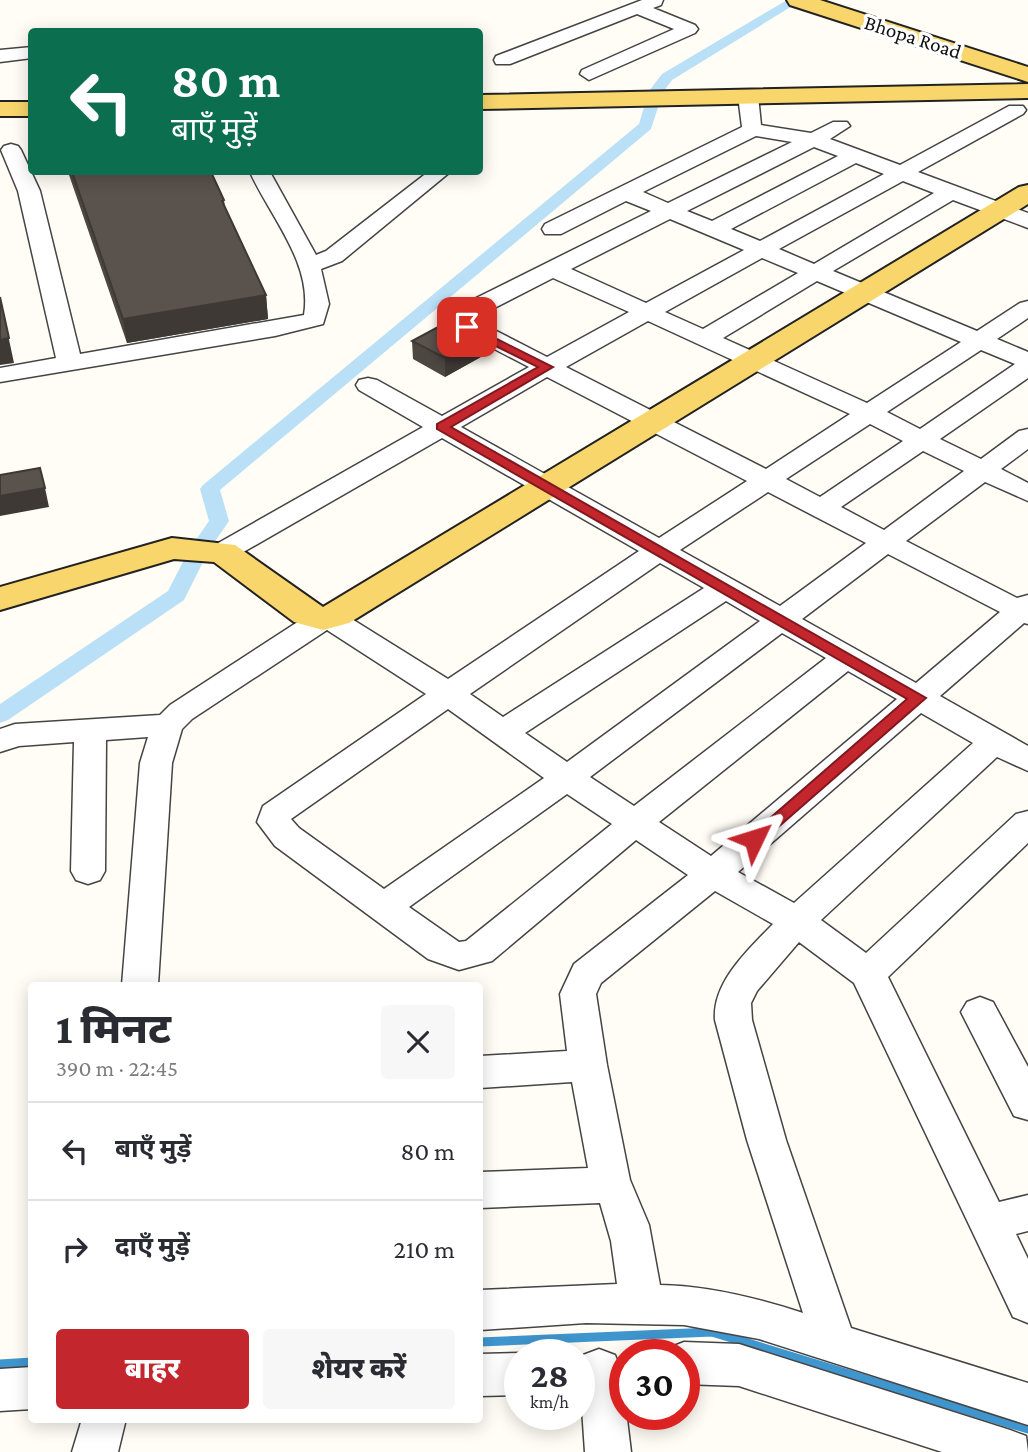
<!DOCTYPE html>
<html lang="hi">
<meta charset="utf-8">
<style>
:root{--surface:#fff;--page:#f7f7f7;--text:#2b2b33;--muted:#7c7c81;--line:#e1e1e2;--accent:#c4262e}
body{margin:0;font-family:"Crimson Pro","Noto Sans Devanagari",serif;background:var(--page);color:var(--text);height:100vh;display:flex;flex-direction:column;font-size:26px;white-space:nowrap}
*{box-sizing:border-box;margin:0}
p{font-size:23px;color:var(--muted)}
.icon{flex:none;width:38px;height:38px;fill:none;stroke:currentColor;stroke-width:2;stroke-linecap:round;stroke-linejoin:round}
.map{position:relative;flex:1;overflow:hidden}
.drawer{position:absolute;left:28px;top:982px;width:455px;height:441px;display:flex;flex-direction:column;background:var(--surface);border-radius:7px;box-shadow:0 4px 18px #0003}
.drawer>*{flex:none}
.top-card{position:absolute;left:28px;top:28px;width:455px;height:147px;border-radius:7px;box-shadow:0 4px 18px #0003;background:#0b6e4f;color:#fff;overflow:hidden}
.speed{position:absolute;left:504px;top:1339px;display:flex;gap:14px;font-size:35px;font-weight:700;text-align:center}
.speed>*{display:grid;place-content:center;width:91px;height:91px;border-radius:50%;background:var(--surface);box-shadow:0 4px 18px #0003;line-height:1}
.speed small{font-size:18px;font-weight:400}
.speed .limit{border:10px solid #d22;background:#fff;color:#111}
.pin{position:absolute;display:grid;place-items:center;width:60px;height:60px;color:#fff;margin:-30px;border-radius:14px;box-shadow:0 4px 10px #0006}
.me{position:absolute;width:77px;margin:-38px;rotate:49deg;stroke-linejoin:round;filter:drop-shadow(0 0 5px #0008)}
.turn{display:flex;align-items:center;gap:24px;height:147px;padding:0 28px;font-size:32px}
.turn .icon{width:91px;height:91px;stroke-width:2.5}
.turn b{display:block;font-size:49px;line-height:60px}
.round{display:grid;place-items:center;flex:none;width:74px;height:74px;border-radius:7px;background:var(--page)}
.head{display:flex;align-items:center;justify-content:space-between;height:119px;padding:0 28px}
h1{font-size:42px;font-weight:800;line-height:52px}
.action{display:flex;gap:14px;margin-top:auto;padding:14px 28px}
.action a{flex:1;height:80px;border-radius:7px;background:var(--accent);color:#fff;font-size:28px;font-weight:800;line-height:80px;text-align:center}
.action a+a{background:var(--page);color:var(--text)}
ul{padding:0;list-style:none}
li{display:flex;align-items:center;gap:21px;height:98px;padding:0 28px;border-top:2px solid var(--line)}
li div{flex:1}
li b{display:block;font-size:26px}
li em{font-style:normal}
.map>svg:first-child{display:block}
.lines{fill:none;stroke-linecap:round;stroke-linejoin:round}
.stream{stroke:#3f96cf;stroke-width:9}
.canal{fill:#b9e0f7;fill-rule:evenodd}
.minor-casing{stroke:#444;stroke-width:3}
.major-casing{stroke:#222;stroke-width:4}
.minor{fill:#fff;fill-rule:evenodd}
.major{fill:#f9d66b;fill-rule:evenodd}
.wall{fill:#4d4742}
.shaded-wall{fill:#3f3936}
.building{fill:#5a524d;stroke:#3f3936;stroke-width:2}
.route{fill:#c4262e;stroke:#7f191e;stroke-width:2}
.labels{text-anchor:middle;stroke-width:7;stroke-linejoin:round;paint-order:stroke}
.far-street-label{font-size:21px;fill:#111;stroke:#fff}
</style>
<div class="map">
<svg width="1028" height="1452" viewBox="0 0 1028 1452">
<rect width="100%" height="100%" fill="#fffdf5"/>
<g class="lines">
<path class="stream" d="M480,1342L712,1332L1028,1429
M0,1364L32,1362"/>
<path class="canal" d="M787,0H802L672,80L663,92L651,129L220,490L229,521L209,550L184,600L8,720L0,723V704L168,591L189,550L209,521L200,489L203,485L639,124L649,91L662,74Z"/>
<defs>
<path id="minor" d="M642,0H663L661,5L653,8L695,25L698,29L695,33L589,80L580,74L582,70L674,29L637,14L510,64H496L494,60L496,56Z
M32,47V58L0,62V50Z
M748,90L758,96L761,125L811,133L833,122H847L850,126L830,139L900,165L1009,106H1023L1026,110L1023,114L918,172L1028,213V228L953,200L833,271L977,331L1020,303L1028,301V318L997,339L1028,352V378L940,439L981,459L1019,431L1028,429V449L1001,469L1028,483V501L985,482L906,541L1017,598L1028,595V624L1024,623L940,696L1028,746V771L997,757L821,920L866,953L1016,814L1028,811V843L888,977L999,1202L1028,1195V1231L1016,1234L1028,1259V1323L1013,1317L854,983L799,942L757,991L751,1003L752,1020L786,1140L851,1328L1028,1383V1425L759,1339L684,1325L586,1323L480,1330V1290L617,1284L611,1241L600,1203L480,1208V1172L588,1168L572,1082L480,1088V1056L567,1051L560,994L574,964L688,875L636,840L492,961L459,970L428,959L275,846L257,822L263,806L426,694L327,630L192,719L182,729L172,763L158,985H122L140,763L148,737L106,740L105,871L100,880L88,884L76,880L71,871L74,742L19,746L0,752V729L15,724L160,715L170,705L313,612L329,609L339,611L448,679L639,551L442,438L233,558L223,561L213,558L209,552L213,546L423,427L359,390L356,385L359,380L368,378L377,380L442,416L529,367L452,327L448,322L456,308L651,211L626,201L561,234H545L542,229L545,224L742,127L738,96ZM756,136L792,142L668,203L643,192ZM814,147L838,156L712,221L687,211ZM856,163L884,174L760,241L731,229ZM903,181L934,193L814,264L779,249ZM670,219L744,250L646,303L571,269ZM762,258L798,273L703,329L665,312ZM553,278L629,312L547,357L473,319ZM817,281L961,342L867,403L723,338ZM648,321L850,414L766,469L566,367ZM981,350L1015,364L920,429L887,412ZM547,377L747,481L659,538L461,427ZM870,424L903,441L820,497L786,479ZM923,451L964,471L884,530L841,507ZM768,492L866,543L780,606L680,550ZM888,554L1000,612L916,683L802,619ZM660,563L704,588L503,717L470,694ZM726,601L760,621L567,762L525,733ZM782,633L826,658L634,806L590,777ZM848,671L897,699L711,856L659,822ZM448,709L544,778L384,889L299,828L291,819ZM921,713L973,743L794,903L738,872ZM567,794L612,824L466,941L459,942L409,907ZM715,891L773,924C749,949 712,982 715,1020L747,1140L803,1313C757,1298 709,1286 660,1285L649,1225L630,1180L607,1065L596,994L601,983Z
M11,144L18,146L21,150L40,191L80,354L304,315C313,263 269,215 250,172H270L316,255L326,251L428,172H450L342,261L321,269L329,304L323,324L275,336L0,382V368L56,358L18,191L1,150L4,146Z
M980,997L993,1002L1028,1067V1120L1014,1116L961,1012L967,1002Z
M684,1342L739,1344L1010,1430L1026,1436L1028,1452H942L739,1386L684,1384V1354H666L669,1348Z
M599,1349L615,1355L621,1370L631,1452H585L579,1365L583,1355Z
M520,1353L524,1354H520V1395L480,1396V1354Z
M32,1367V1409L0,1411V1369Z
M82,1419H126L118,1452H72Z"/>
<path id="major" d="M787,0H820L1028,67V82L790,5Z
M1028,84V98L480,109V95Z
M0,102H32V116H0Z
M1028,185V204L349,623L323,630L294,622L214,562L174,559L0,610V587L172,538L235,545L323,607L1019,187Z"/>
</defs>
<use href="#minor" class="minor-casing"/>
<use href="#major" class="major-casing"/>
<use href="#minor" class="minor"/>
<use href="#major" class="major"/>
</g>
<path class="wall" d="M68,172H211L224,200L225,207L266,295L268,319L127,343Z
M412,341L488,353L445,377L413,359Z"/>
<path class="shaded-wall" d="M266,295L268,319L127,343L123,319Z
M0,297L14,363L0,365Z
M488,335V353L445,377V358Z
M45,488L49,507L0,516V496Z"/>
<path class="building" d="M72,172H211L224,200L222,201L266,295L123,319Z
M0,297L9,338L0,340Z
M455,318L488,335L445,358L412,341Z
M40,468L45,488L0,496V475Z"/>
<path class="route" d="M467,324L553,367L451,427L926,698L760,843L754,845L746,839L907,699L437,429V424L538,367L463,330V325Z"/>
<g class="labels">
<g class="far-street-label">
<text transform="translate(913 37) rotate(18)" y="7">Bhopa Road</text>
</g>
</g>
</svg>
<div class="speed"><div>28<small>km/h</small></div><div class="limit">30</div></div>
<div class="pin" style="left:467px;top:327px;background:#d93025"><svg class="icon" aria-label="arrive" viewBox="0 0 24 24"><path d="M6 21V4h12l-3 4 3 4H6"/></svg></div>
<svg class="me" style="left:754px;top:839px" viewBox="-20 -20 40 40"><path d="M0-17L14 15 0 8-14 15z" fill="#c4262e" stroke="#fff" stroke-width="4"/></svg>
<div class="top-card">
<div class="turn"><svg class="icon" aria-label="left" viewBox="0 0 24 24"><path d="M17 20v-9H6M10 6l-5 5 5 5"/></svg><div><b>80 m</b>बाएँ मुड़ें</div></div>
</div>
<section class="drawer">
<div class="head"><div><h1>1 मिनट</h1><p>390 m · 22:45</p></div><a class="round"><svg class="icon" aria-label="close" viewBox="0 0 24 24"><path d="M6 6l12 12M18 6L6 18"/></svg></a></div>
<ul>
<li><svg class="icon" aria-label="left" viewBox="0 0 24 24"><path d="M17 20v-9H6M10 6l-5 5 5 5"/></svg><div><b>बाएँ मुड़ें</b></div><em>80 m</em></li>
<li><svg class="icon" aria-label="right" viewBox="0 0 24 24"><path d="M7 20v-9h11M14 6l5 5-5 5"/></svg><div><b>दाएँ मुड़ें</b></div><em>210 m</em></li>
</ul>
<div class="action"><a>बाहर</a><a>शेयर करें</a></div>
</section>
</div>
